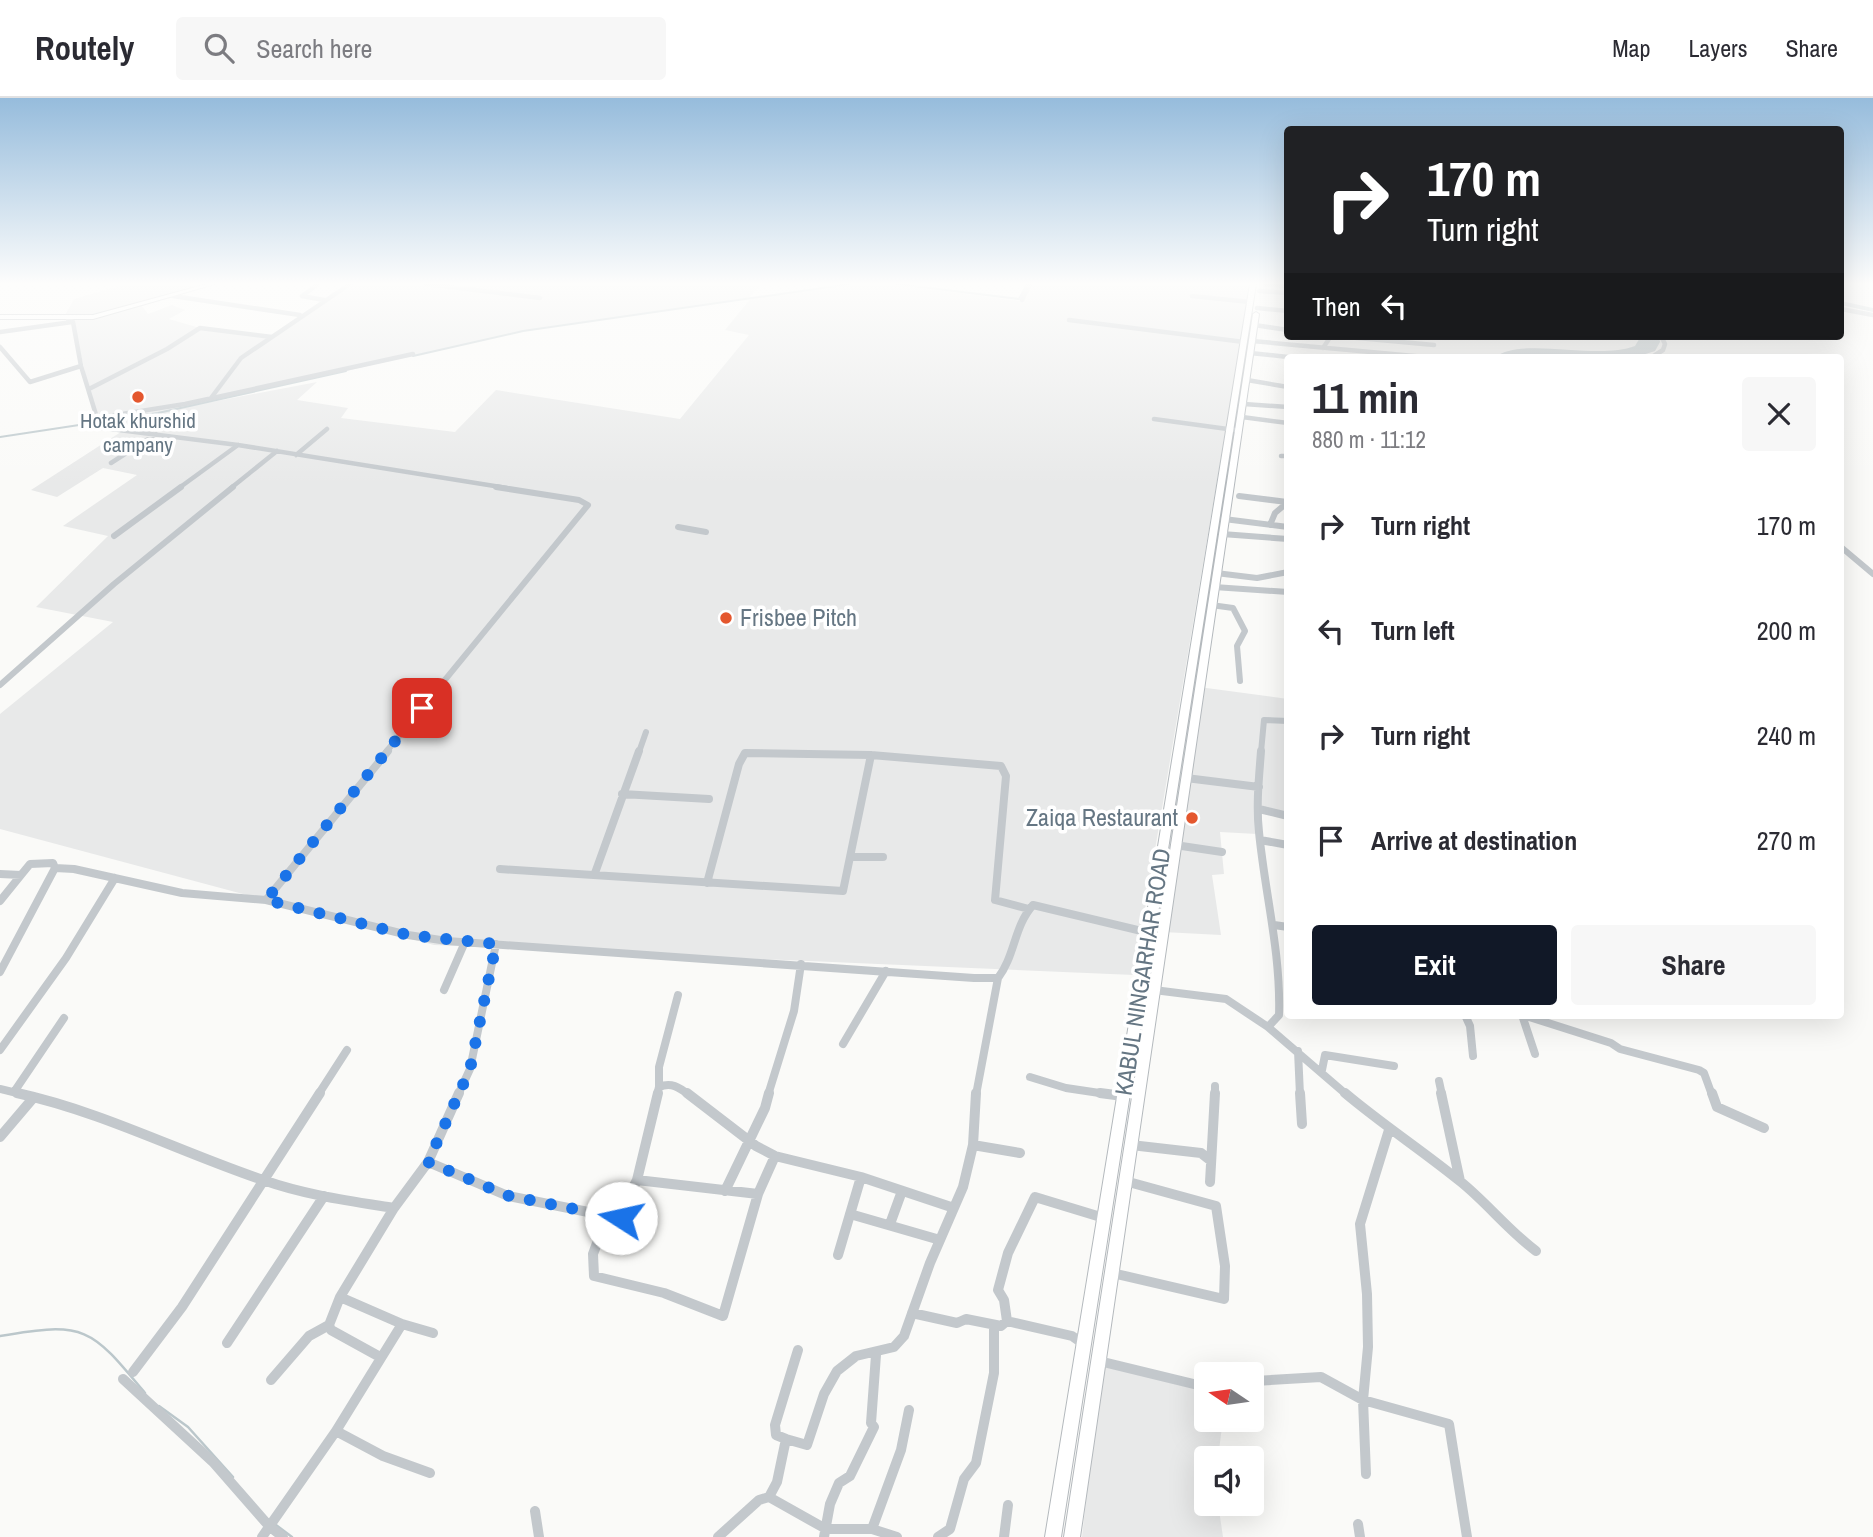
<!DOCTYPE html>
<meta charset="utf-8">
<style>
:root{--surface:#fff;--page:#f7f7f7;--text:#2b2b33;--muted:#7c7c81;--line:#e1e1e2;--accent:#111827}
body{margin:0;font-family:"Archivo Narrow",sans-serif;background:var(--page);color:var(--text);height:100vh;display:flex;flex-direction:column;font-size:26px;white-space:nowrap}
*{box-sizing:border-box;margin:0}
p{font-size:23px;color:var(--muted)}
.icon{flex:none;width:38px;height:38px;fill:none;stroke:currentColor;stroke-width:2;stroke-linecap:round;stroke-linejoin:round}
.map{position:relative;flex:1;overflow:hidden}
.side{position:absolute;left:1284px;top:256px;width:560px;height:665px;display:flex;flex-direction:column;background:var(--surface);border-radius:7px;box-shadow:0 7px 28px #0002}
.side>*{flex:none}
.hud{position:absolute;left:1284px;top:28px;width:560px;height:214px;border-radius:7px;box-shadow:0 7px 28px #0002;background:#202124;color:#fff;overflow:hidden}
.needle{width:46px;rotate:283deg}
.tools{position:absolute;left:1194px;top:1264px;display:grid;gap:14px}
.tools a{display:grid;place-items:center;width:70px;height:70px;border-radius:7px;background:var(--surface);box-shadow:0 7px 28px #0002;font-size:35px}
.pin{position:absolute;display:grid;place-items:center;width:60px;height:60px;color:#fff;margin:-30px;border-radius:14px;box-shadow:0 4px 10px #0006}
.me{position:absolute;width:77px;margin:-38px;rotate:280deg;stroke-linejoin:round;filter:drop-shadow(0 0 5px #0008)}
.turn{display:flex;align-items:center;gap:24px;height:147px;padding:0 28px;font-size:32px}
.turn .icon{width:91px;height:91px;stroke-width:2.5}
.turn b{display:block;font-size:49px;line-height:60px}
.then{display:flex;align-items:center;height:66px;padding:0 28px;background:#0003;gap:14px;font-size:26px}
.round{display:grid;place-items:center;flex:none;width:74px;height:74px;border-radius:7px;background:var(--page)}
.summary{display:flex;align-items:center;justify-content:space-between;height:119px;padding:0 28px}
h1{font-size:42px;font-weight:700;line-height:52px}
.action{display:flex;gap:14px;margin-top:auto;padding:14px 28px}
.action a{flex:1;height:80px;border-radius:7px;background:var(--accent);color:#fff;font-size:28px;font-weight:700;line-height:80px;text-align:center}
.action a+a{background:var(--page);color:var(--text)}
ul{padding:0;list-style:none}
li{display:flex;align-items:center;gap:21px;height:105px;padding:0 28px}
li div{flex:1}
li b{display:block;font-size:26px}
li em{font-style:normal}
header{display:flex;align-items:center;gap:42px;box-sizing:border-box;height:98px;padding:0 35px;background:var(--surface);border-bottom:2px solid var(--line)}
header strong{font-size:33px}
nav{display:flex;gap:38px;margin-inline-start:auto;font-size:24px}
.search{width:490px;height:63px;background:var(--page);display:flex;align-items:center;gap:18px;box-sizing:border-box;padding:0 24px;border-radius:7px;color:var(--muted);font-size:26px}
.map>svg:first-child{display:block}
.built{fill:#e8e9e9}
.water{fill:#bbc7cb}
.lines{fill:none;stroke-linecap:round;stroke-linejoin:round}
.stream-far1{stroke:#bbc7cb;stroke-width:2}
.stream{stroke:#bbc7cb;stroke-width:2.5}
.river{fill:#bbc7cb;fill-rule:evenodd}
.trunk-casing{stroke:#b4b9bd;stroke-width:2}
.minor-far3{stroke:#c3c8cc;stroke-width:4.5}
.minor-far2{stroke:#c3c8cc;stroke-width:6}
.minor-far1{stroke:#c3c8cc;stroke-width:8}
.minor{stroke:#c3c8cc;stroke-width:10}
.trunk{fill:#fff;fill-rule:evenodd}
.route{stroke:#1a73e8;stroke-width:12;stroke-dasharray:0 21.6}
.poi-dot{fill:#e4572e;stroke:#fff;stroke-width:2.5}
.labels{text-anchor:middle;stroke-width:7;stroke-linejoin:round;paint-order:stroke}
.far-poi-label{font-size:21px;fill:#657683;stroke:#fff}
.poi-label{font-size:24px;fill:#657683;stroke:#fff;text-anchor:start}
.street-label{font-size:24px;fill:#657683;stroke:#fff}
</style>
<header>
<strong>Routely</strong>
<div class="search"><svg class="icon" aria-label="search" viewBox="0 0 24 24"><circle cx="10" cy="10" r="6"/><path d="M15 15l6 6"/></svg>Search here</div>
<nav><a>Map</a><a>Layers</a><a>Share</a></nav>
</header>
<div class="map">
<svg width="1873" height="1439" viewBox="0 0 1873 1439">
<rect width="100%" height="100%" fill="#fafaf8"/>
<path class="built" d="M126,186H212L142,208L148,216L172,207L185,212L169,221L200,230L272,239L350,186H761L749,200L523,233L158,315L97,324L73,224L63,221L74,201Z
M861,186H888L1020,203L1030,186H1250L1134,877L434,847L0,731V616L113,524L36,509L108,438L63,428L137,377L103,370L57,399L31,392L127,330L108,327L112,323L317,284L297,302L348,310L341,320L455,334L496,292L680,321L749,237L725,232L751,200Z
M1199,589L1288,601V714L1260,709L1257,736L1220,734L1224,776L1212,777L1221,837L1163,834Z
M1100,1268L1206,1291V1321H1223L1218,1360H1206V1405H1218L1223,1439H1082Z"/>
<path class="water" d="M1641,238H1659L1660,244L1655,253L1636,259H1495C1524,238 1596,263 1635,248Z"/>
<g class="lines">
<path class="stream-far1" d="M897,186L1019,201L1027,186
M413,258L523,233L850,186
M0,339L158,315L346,273"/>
<path class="stream" d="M0,1238C86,1223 91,1230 145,1295
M159,1308L188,1329L233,1379
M276,1427L292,1439"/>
<path class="river" d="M1841,203L1873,210V214L1841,207Z"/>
<defs>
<path id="trunk" d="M207,186H215L93,221H0V217H93Z
M1250,186H1256L1061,1439H1045Z
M1256,214L1259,216L1080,1439H1064L1253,216Z"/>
</defs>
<use href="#trunk" class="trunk-casing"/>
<path class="minor-far3" d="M426,186L540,200
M1266,186L1288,188
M1259,193L1288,195
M173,198L300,217
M302,198L324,202
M302,198L318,186
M1192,198L1250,204
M1022,202L1030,186
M1257,210L1288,213
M1841,211L1873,217
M68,221L73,224L81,268L97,320L95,329L238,347L507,390
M1069,222L1244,244
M1254,227L1288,232
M0,234L72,224
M1336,238L1434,247
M1252,243L1425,259
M0,249L30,284L81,268
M1323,250L1331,238
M1250,255L1288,259
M1652,259L1663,252L1665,246L1661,238
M1247,282L1288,289
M89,291L167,251L200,230L272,239
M211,300L241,260L350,186
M1244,306L1288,309
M1242,319L1288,325
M97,320L185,306L413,256
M1154,321L1235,332
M296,357L327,331
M1281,358H1288
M111,365L156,336
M179,390L238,347
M231,390L277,353"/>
<path class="minor-far2" d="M1239,398L1287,404
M1224,421L1288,429
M1270,427L1275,415L1288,404
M678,429L706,434
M1222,436L1288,441
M114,438L181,389
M1841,449L1873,476
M1216,475L1257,480L1288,474
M1214,489L1288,494
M1211,507L1233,510L1245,533L1237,548L1240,583
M0,587L114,486L233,389
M386,654L588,407L579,402L496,389
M639,654L646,634
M1261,654L1264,622L1288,623"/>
<path class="minor-far1" d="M1261,653C1259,680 1256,707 1259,734C1265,796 1281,855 1279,917L1268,929
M1186,680L1259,689
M622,696L709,701
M1259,711L1288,718
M1260,742L1288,747
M1175,747L1222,754
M852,759H883
M500,771L843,793L871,657
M595,775L639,653
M0,776L21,777L30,766L53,765L55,770L74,771L182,795L266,802L408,837L447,843L974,880H998C1015,858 1014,828 1033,807L1150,835
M707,785L739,666L745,655L871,657L1001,668L1006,678L995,802L1029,811
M266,802L388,653
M0,803L21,777
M1274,827L1288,829
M0,874L55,770
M444,892L465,844
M1154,892L1226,901L1268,929L1347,997
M1465,917L1470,928L1473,958
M1522,917L1535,956
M1523,917L1611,945L1620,951L1699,972L1704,975L1712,997
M843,946L886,873
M0,952L66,860L115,780
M1298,953L1300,997
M1322,972L1325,957L1394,968
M1030,979L1066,990L1113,997
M1439,983L1442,997
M659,989V969L678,897
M0,991L25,997
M14,994L64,920
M318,997L347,952
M458,997L470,971L496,846
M657,997L659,989C671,984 679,989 689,997
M768,997L794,913L801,866
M976,997L998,880
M1215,997V988"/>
<path class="minor" d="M17,995C103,1014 180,1054 263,1082C305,1097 350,1103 394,1110
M687,995L756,1048L775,1058L861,1079L954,1110
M1100,995L1123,998
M1300,995L1302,1026
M1345,995C1383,1027 1423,1053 1461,1084C1487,1105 1510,1134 1536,1153
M1441,995L1460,1083
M1712,995L1717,1009L1764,1030
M0,1039L34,999
M973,1047L1020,1055
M1131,1047L1201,1055L1210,1062
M428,1064L508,1098L618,1120L637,1082L658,995
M637,1082L758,1096
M1210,1084L1215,995
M725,1093L765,1010L769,995
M850,1116L940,1142
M607,1118L593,1156L594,1178L664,1195L723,1218L758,1096L775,1058
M890,1126L902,1093
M838,1157L861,1079
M1112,1175L1224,1201L1225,1168L1216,1108L1125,1083
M340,1199L402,1226L433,1235
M912,1215L957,1225L966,1221L1001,1228L1007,1223L1072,1238L1085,1247
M1007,1223L1004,1202L998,1192L1008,1155L1035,1099L1104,1120
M402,1226L336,1333L383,1358L430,1375
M227,1245L324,1098
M380,1259L331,1232L329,1227L340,1199L394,1110L428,1064L459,995
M1099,1263L1206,1289
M133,1274L182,1209L320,995
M123,1281L213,1364L269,1428L283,1439
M271,1282L309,1238L329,1227
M1251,1286L1255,1283L1321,1279L1363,1302L1449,1326L1467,1439
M786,1341L776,1337L775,1327L798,1252
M1366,1376L1363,1302L1368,1249L1367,1196L1360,1126L1389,1032
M769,1399L826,1431H872L897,1439
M535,1413L539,1439
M1358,1426L1360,1439
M872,1431L901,1352L909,1312
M262,1439L336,1333
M718,1439L759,1402L769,1399L777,1384L786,1341L807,1347L824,1296L837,1273L856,1258L894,1249L904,1238L930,1165L963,1089L973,1047L976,995
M824,1439L830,1406L839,1385L850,1378L874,1329L871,1325L876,1257
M938,1439L950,1431L964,1381L976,1365L994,1275V1227
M1004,1439L1008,1407"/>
<use href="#trunk" class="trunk"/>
</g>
<linearGradient id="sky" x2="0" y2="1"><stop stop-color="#96bcdc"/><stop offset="0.48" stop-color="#fdfdfc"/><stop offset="1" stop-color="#fdfdfc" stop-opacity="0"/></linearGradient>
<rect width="1873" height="387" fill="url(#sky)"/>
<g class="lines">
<path class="route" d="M422,610L266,802L408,837L496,846L470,971L428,1064L509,1098L621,1120"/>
</g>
<g class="poi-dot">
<circle cx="138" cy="299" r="7"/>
<circle cx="726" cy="520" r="7"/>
<circle cx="1192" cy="720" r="7"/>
</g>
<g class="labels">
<g class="far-poi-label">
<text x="138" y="330">Hotak khurshid<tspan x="138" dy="24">campany</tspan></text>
</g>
<g class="poi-label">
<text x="740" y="528">Frisbee Pitch</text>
<text x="1178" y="728" text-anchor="end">Zaiqa Restaurant</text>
</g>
<g class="street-label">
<text transform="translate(1143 874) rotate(-81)" y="8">KABUL NINGARHAR ROAD</text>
</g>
</g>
</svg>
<div class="tools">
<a><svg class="needle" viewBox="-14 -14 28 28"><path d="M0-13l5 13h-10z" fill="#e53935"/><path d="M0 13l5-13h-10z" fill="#7c7c81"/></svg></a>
<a><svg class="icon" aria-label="sound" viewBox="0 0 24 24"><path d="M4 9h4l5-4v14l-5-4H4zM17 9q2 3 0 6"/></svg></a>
</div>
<div class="pin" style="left:422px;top:610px;background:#d93025"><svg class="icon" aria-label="arrive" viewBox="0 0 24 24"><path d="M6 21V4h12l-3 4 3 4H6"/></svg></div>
<svg class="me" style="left:621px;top:1120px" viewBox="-20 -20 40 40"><circle r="19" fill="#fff"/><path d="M0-13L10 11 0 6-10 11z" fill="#1a73e8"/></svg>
<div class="hud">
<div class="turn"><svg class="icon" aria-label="right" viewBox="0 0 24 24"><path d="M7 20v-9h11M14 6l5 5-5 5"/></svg><div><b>170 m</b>Turn right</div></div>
<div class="then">Then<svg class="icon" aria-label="left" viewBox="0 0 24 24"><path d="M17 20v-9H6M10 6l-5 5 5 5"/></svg></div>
</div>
<section class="side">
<div class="summary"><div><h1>11 min</h1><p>880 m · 11:12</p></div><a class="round"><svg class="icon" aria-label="close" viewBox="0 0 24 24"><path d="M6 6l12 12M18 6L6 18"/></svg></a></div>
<ul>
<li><svg class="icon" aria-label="right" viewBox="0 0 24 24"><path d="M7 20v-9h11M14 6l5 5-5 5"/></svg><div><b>Turn right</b></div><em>170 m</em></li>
<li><svg class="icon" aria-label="left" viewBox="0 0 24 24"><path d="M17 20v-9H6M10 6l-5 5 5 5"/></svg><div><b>Turn left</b></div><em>200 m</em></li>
<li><svg class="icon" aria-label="right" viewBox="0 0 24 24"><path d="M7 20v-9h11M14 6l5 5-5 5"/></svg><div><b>Turn right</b></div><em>240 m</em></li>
<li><svg class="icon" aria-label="arrive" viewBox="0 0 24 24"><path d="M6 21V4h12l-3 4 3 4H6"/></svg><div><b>Arrive at destination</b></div><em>270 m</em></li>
</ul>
<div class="action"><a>Exit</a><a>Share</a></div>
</section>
</div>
